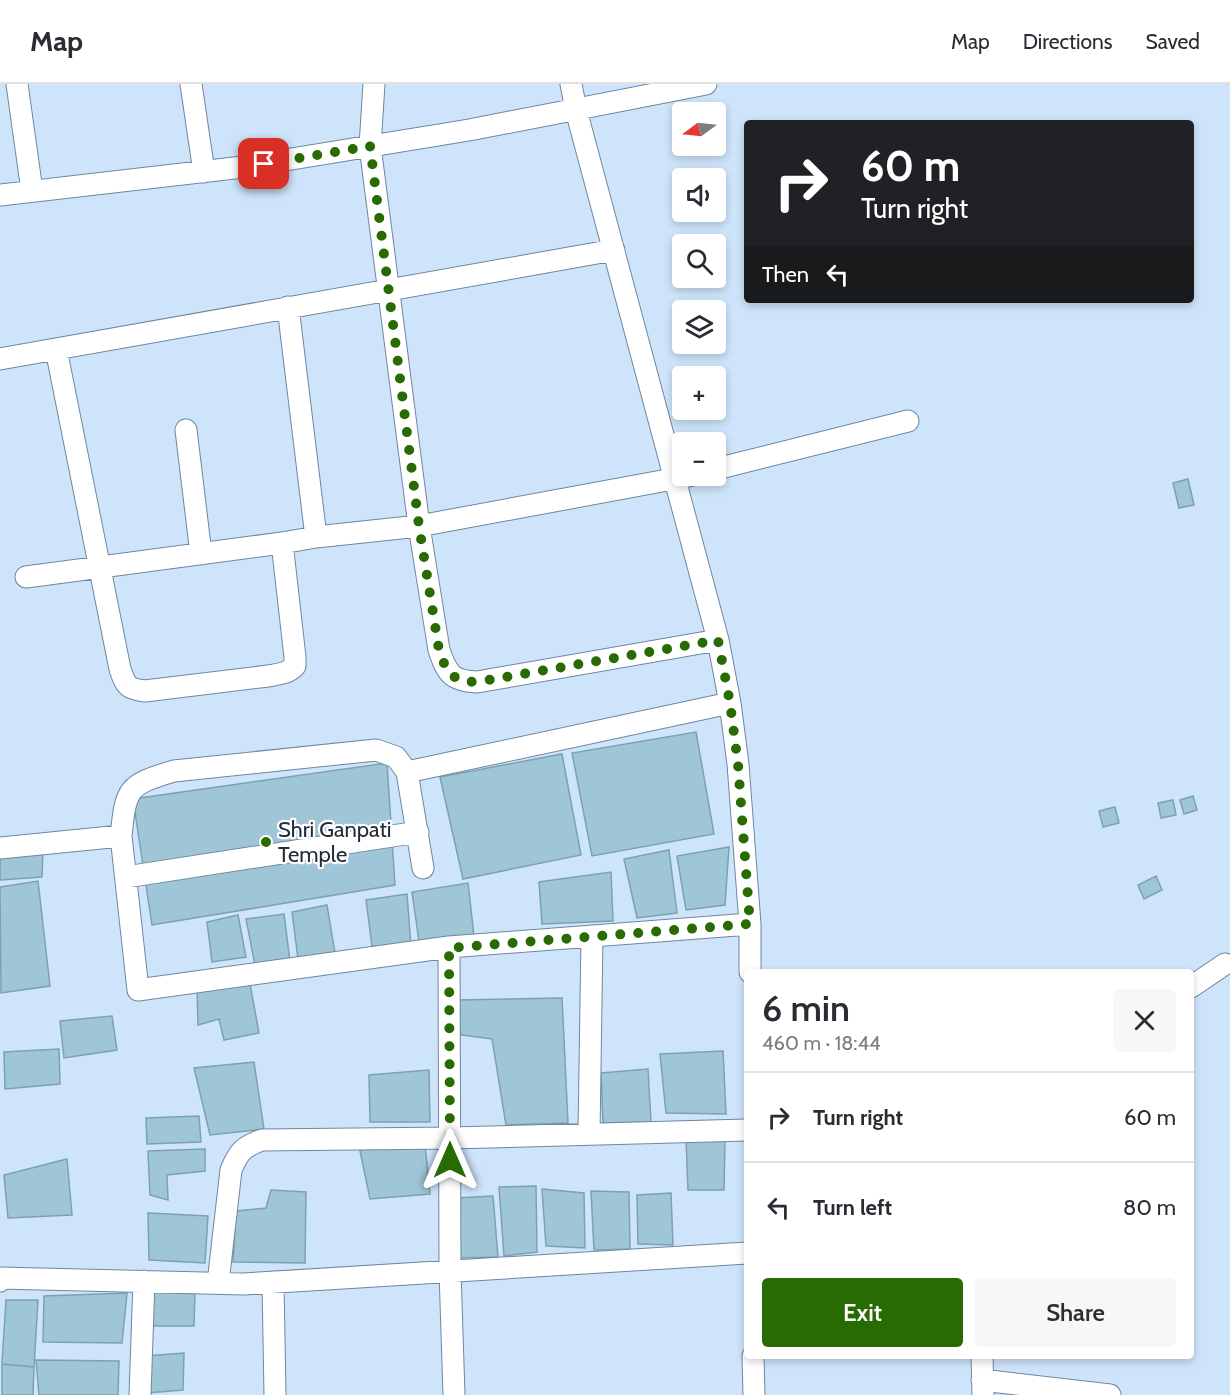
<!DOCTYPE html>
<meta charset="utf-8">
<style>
:root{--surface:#fff;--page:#f7f7f7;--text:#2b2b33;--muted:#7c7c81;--line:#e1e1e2;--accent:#276b02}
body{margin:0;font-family:Cabin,sans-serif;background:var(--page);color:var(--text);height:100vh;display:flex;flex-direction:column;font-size:22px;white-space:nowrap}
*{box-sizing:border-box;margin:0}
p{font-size:20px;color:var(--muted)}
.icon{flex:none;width:33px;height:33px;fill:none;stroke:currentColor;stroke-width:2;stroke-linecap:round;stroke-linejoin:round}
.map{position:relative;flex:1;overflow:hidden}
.drawer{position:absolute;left:744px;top:885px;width:450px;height:390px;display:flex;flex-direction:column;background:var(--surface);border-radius:6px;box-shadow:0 3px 9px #0003}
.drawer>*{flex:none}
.top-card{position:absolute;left:744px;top:36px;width:450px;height:183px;border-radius:6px;box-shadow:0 3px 9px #0003;background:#202124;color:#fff;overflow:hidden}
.needle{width:39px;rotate:255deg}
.controls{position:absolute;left:672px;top:18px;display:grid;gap:12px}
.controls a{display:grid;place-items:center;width:54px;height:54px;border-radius:6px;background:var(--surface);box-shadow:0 3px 9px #0003;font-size:30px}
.pin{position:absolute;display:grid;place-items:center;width:51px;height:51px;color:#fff;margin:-26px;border-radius:12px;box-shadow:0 3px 9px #0006}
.me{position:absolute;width:66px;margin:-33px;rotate:0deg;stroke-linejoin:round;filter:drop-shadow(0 0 4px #0008)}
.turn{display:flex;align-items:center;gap:21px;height:126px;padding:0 18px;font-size:27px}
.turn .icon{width:78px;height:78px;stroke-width:2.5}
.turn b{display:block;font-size:42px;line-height:51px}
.then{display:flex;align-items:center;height:57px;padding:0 18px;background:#0003;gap:12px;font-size:22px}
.round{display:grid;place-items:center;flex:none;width:63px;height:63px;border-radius:6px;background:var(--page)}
.summary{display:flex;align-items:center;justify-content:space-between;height:102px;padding:0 18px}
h1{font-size:36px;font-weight:600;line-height:45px}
.action{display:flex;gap:12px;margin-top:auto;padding:12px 18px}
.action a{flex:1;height:69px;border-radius:6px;background:var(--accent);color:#fff;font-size:24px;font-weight:600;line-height:69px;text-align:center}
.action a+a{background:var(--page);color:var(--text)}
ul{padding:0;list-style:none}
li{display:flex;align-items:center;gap:18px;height:90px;padding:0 18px;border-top:2px solid var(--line)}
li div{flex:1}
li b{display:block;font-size:22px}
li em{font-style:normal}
header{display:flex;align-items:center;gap:36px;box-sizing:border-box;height:84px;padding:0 30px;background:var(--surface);border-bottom:2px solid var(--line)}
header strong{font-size:28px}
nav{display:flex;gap:33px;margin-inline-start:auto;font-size:21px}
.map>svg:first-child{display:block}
.building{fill:#9fc6d7;stroke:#7ba1b2;stroke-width:1.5}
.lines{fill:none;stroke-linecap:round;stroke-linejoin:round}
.street-casing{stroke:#6e87a0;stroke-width:23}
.street{stroke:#fff;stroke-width:21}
.route{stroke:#276b02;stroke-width:10;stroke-dasharray:0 18}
.poi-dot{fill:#276b02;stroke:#fff;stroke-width:2}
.labels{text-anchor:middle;stroke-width:4.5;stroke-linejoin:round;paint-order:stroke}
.poi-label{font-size:22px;fill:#222d37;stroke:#fff;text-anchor:start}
</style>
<header>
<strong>Map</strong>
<nav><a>Map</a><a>Directions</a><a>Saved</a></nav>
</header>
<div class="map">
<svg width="1230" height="1311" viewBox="0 0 1230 1311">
<rect width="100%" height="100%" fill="#cee4fa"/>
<path class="building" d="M1188,395L1194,421L1179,424L1173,399Z
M696,648L714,750L592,772L572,669Z
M562,670L581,771L463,795L440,693Z
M387,679L395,801L152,841L133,715Z
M1193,712L1197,726L1184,730L1180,716Z
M1173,716L1176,731L1161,734L1158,719Z
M1115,723L1119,739L1103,743L1099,727Z
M729,763L725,821L686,826L677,772Z
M43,765L42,793L0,796V770Z
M669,766L677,829L637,834L624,775Z
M611,788L613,837L542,840L539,798Z
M1156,792L1162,806L1144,815L1138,801Z
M38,797L50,902L1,909L0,803Z
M468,799L474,852L419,857L412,808Z
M407,810L411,862H372L366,816Z
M327,821L335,869L298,875L292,828Z
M284,830L290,877L255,881L246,835Z
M238,831L246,873L212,878L207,838Z
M250,900L259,949L224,956L219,935L198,941L197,905Z
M562,914L568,1039L506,1041L492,955L455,950L458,916Z
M112,932L117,966L64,974L60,937Z
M59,965L60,1000L5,1005L4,968Z
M723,967L726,1030L666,1029L660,970Z
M254,978L264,1045L210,1051L194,984Z
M648,985L651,1038L603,1039L601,989Z
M429,986L430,1038H370L369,991Z
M199,1032L201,1058L147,1060L146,1034Z
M686,1054H725L724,1106H688Z
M425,1060L430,1110L370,1115L359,1062Z
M205,1065V1087L167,1091L168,1116L150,1111L148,1067Z
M67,1075L72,1131L8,1134L4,1091Z
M536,1102L537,1168L504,1172L499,1103Z
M542,1105L584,1109L585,1164L546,1162Z
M271,1106L306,1108L305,1179L233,1178L236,1127L266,1124Z
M591,1107L629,1108L630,1165L594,1166Z
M671,1109L673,1161L638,1160L637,1111Z
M493,1112L498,1173L457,1174L455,1114Z
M148,1129L208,1132L205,1179L149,1176Z
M149,1206L195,1207L194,1242H151Z
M127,1209L122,1259L43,1258L44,1212Z
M6,1216H38L34,1283L2,1280Z
M184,1269L183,1306L147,1309L145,1272Z
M36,1276L119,1277L118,1311H39Z
M2,1280L34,1283L33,1311H2Z"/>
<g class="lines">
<defs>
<path id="street" d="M17,0L32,107
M191,0L204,88
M374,0L370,62L419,442L439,566C447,589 451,597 477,598L718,556
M571,0L576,26L718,556L730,619L738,680L750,840
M0,111L243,83L469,46L706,0
M288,223L316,453
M56,265L120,585C126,602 127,605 145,607L268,592C278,590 287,590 295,582V573L282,459
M0,275L614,166
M186,346L201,470
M716,385L908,337
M26,493L282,459L316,453L419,442L689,392
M407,688L730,619
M121,752C126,704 127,701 174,687L376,666L396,673L407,688L423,784
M0,764L121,752L138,906L449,863L750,840V888
M126,793L418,748
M449,863L450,1187L454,1311
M1191,903L1225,880
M589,1050L592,852
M0,1197V1194L244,1200L747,1169
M273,1198L275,1311
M218,1199L231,1086C239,1067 243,1063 262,1056L450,1054L747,1046
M753,1272L754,1311
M982,1272L983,1310
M982,1296L1110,1311
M140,1311L144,1197"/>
</defs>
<use href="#street" class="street-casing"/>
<use href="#street" class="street"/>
</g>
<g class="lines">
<path class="route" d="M264,80L370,62L419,442L439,566C447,589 451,597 477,598L718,556L730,619L738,680L750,840L449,864L450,1076"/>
</g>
<circle class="poi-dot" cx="266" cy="758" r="6"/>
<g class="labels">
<g class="poi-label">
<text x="278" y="753">Shri Ganpati<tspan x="278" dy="25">Temple</tspan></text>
</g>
</g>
</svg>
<div class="controls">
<a><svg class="needle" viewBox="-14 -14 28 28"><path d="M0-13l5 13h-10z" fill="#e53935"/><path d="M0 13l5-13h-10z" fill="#7c7c81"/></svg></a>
<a><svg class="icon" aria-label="sound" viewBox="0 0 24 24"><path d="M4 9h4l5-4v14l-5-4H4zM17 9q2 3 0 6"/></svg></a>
<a><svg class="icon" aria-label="search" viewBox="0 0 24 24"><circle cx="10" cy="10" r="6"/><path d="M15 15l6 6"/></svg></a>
<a><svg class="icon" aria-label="layers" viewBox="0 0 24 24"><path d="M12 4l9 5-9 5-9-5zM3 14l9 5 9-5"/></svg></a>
<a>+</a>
<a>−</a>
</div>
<div class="pin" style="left:264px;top:80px;background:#d93025"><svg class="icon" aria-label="arrive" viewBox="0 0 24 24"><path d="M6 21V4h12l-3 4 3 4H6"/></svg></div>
<svg class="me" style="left:450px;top:1076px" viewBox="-20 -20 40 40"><path d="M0-17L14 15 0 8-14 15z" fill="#276b02" stroke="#fff" stroke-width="4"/></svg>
<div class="top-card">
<div class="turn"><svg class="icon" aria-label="right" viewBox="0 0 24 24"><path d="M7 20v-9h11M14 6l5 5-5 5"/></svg><div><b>60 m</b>Turn right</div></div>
<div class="then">Then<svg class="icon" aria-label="left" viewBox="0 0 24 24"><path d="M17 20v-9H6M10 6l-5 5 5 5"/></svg></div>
</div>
<section class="drawer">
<div class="summary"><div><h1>6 min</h1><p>460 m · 18:44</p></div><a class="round"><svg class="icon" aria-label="close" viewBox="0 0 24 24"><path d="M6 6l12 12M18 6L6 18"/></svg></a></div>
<ul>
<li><svg class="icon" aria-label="right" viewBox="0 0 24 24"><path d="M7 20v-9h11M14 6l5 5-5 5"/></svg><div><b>Turn right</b></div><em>60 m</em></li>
<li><svg class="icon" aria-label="left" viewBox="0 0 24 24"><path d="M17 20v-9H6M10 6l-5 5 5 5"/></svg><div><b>Turn left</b></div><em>80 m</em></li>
</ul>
<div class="action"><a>Exit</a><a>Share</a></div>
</section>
</div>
